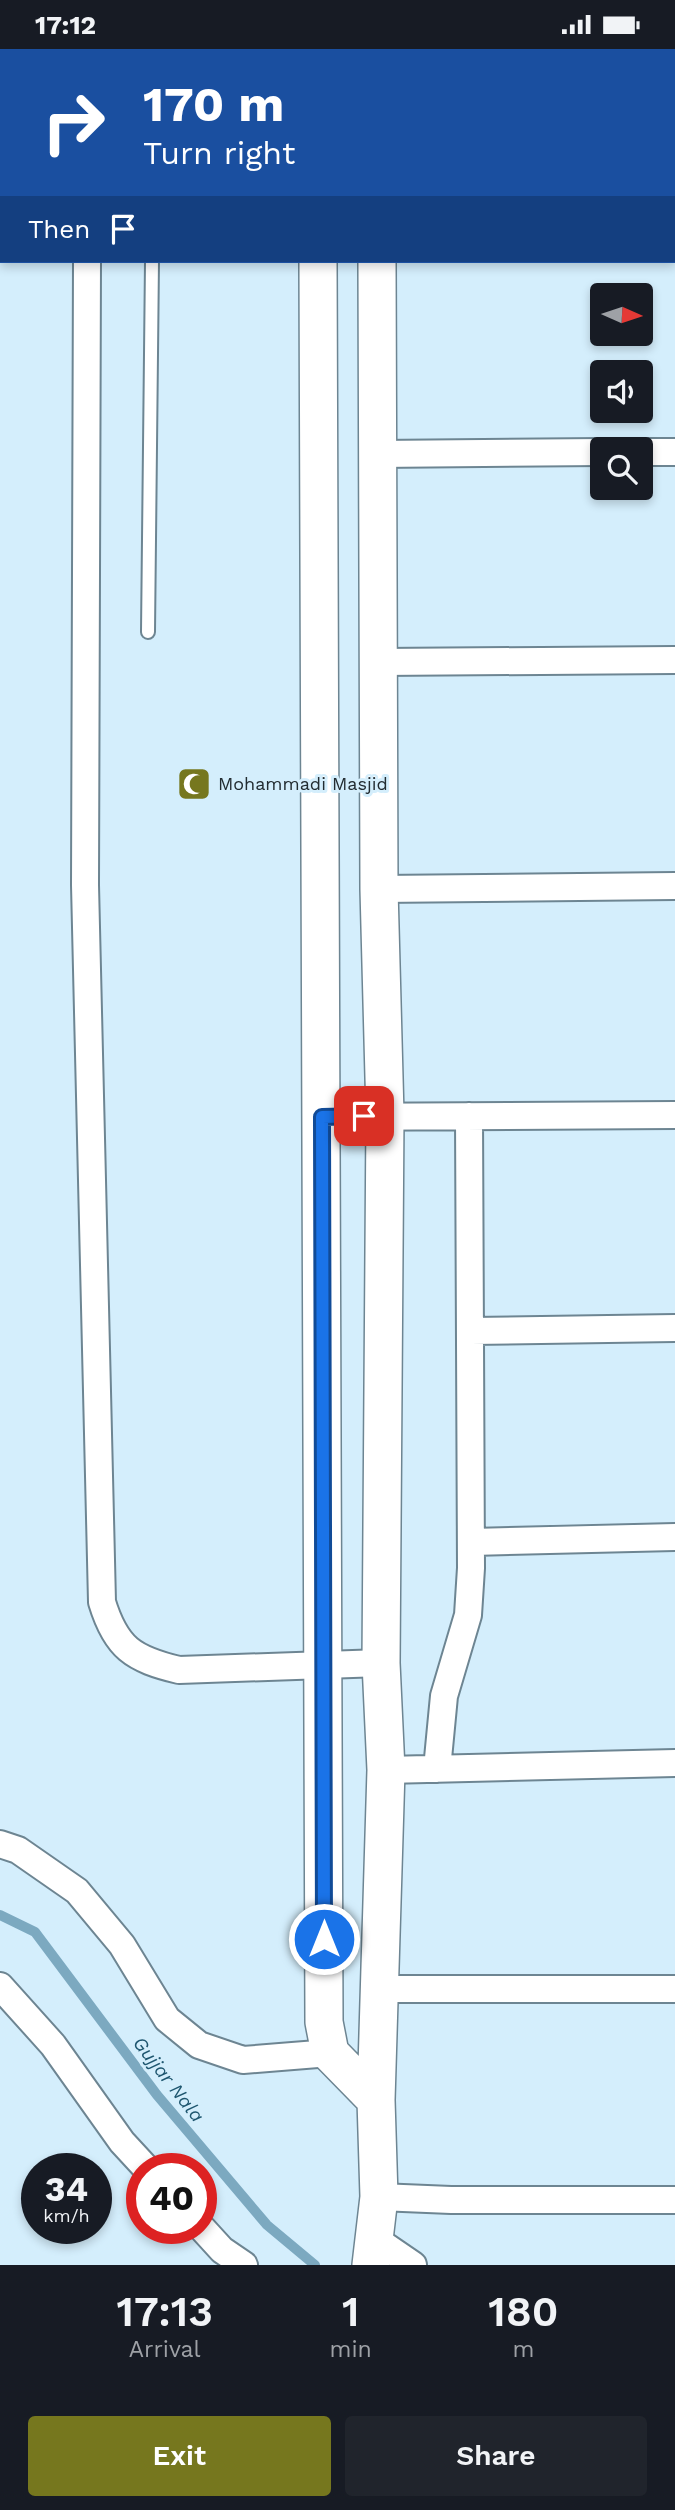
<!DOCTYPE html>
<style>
:root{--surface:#171b24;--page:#20242c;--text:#f1f3f6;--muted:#9ea1a6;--accent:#76771e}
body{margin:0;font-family:"Work Sans",sans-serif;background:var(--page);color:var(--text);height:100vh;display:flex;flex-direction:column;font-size:26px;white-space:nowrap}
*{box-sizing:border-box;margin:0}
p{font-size:23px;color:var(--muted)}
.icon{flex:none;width:38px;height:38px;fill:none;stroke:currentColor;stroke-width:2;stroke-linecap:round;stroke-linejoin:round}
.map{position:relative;height:2216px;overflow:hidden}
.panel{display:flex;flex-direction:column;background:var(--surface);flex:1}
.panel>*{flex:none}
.hud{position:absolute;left:0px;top:0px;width:676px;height:214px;box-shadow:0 4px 10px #0003;background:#1a4fa0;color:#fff;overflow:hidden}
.needle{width:46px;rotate:93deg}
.tools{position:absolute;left:590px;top:234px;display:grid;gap:14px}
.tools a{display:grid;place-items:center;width:63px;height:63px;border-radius:7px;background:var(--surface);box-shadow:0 4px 10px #0003;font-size:35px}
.speed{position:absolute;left:21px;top:2104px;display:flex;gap:14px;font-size:35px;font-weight:700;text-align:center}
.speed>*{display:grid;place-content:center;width:91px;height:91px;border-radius:50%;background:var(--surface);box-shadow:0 4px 10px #0003;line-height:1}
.speed small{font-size:18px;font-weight:400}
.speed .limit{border:10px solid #d22;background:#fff;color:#111}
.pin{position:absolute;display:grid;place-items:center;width:60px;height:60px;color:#fff;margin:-30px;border-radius:14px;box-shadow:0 4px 10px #0006}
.me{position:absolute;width:77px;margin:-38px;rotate:0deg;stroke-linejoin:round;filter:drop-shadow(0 0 5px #0008)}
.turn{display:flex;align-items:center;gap:24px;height:147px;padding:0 28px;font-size:32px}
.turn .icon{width:91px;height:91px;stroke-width:2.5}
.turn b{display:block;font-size:49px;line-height:60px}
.then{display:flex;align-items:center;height:66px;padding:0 28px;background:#0003;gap:14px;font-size:26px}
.eta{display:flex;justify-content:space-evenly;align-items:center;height:119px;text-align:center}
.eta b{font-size:42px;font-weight:600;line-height:49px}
.button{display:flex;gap:14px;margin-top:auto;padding:14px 28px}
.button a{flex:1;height:80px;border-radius:7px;background:var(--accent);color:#fff;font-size:28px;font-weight:600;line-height:80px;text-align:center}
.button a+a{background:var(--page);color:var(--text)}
.status{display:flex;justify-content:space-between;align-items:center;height:49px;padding:0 35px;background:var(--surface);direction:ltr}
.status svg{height:19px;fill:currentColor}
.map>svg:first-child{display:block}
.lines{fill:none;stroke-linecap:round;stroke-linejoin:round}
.stream{stroke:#7ca9c0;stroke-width:10}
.lane-casing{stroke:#6d8592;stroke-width:16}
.street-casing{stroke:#6d8592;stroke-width:30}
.secondary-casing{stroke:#6d8592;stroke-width:40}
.lane{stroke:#fff;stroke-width:12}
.street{stroke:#fff;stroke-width:26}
.secondary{stroke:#fff;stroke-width:37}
.route-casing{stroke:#114b97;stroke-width:18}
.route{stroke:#1a73e8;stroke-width:12}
.labels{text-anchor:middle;stroke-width:6;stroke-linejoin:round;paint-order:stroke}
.poi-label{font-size:18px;fill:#222c31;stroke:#d4eefc;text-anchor:start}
.water-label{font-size:19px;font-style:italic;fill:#1e566f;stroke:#d4eefc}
</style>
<div class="status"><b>17:12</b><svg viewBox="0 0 49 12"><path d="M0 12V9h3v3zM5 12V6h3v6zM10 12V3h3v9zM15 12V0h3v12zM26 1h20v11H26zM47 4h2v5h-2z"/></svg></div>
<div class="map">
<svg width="675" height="2216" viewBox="0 0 675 2216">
<rect width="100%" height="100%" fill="#d4eefc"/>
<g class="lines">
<path class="stream" d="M0,1866L35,1883L157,2046L267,2176L315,2216"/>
<defs>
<path id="lane" d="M155,2V0
M148,583L152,212"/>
<path id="street" d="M87,2V0
M0,30H2
M674,198H675
M87,212L85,836L102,1553C116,1599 133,1610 179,1621L381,1614
M640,403H675
M377,405L602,403
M380,613L675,611
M379,840L675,837
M322,1068L675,1066
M471,1282L675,1279
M472,1493L675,1488
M437,1720L444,1647L468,1566L471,1519L469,1067
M386,1721L675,1714
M0,1795L18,1801L77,1842L122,1896L167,1970L199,1996L243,2011L330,2004
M0,1937L53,1996L122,2093L146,2119
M381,1940H675
M379,2148L451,2151H675
M201,2178L222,2201L244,2216
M375,2190L413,2216"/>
<path id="secondary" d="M317,0V2
M378,2V0
M318,212L324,1973L330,2004L376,2051
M371,2216L379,2148L376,2051L386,1721L381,1614L385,1066L379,840L377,212"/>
</defs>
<use href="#lane" class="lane-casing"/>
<use href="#street" class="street-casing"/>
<use href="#secondary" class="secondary-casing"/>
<use href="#lane" class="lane"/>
<use href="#street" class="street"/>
<use href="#secondary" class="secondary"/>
</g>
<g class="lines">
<defs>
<path id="route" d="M324,1890L322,1068L364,1067"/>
</defs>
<use href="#route" class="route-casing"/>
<use href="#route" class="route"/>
</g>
<defs>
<symbol id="mosque-square" viewBox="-11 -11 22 22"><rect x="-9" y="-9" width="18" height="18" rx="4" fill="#76771e" stroke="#d4eefc"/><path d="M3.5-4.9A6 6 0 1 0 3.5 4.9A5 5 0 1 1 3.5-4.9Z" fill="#fff"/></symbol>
</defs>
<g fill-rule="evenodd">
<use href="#mosque-square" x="175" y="716" width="38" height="38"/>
</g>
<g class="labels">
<g class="poi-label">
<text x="218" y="741">Mohammadi Masjid</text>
</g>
<g class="water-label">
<text transform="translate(169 2030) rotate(52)" y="7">Gujjar Nala</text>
</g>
</g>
</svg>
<div class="tools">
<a><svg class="needle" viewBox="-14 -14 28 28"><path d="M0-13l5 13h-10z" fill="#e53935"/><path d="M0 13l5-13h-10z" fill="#9ea1a6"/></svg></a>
<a><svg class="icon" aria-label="sound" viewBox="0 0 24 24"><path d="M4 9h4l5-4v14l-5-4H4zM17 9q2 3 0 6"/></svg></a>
<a><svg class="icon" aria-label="search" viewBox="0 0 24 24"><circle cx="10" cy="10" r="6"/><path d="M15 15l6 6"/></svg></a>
</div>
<div class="speed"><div>34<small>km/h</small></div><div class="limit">40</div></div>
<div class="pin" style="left:364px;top:1067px;background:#d93025"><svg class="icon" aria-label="arrive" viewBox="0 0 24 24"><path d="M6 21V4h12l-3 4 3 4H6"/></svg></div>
<svg class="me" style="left:324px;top:1890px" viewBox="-20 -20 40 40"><circle r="17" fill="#1a73e8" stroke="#fff" stroke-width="3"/><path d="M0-11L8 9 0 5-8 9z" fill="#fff"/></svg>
<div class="hud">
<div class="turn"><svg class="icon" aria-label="right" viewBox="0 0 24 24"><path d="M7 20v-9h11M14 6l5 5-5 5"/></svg><div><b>170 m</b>Turn right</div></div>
<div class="then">Then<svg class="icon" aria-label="arrive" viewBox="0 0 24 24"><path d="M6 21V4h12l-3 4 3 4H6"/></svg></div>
</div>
</div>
<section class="panel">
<div class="eta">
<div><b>17:13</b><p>Arrival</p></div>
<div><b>1</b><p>min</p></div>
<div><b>180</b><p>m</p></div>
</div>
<div class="button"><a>Exit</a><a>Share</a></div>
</section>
